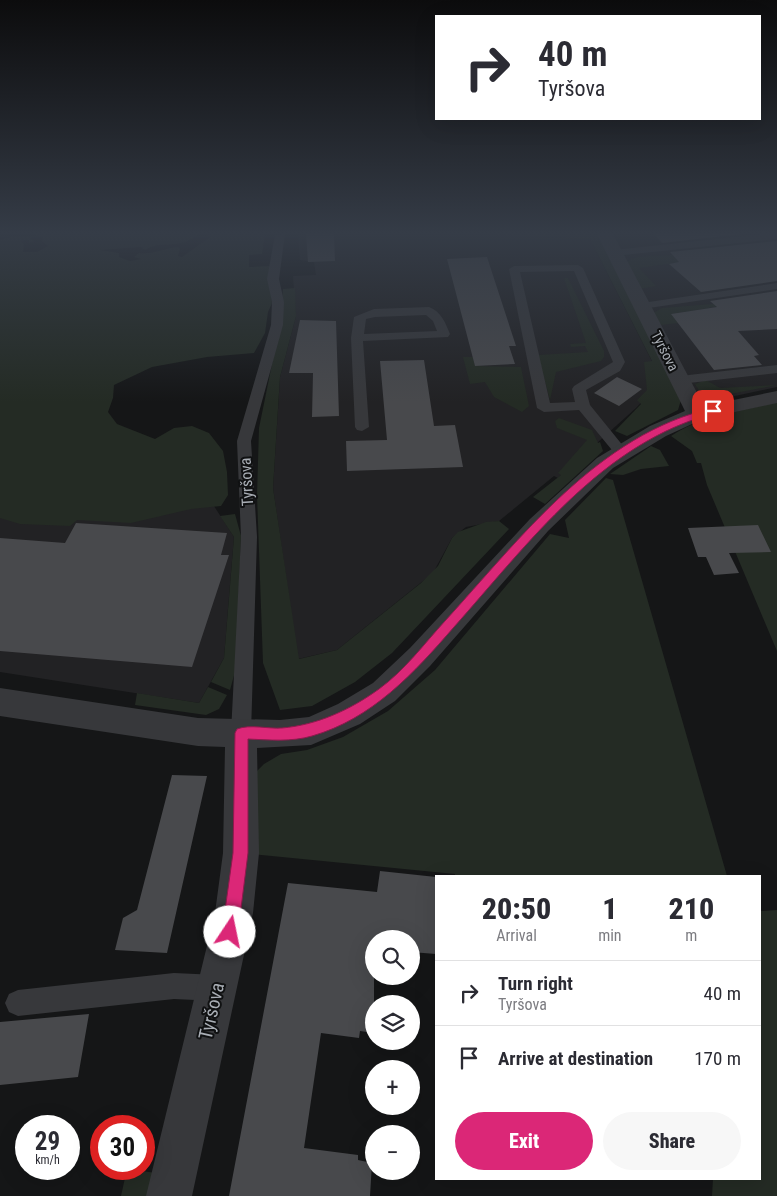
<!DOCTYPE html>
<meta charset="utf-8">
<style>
:root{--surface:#fff;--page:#f7f7f7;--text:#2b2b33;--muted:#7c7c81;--line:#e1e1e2;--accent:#db2777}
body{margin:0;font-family:"Roboto Condensed",sans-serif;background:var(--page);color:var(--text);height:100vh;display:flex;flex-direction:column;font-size:19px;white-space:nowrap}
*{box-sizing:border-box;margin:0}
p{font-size:16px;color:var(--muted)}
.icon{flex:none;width:28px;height:28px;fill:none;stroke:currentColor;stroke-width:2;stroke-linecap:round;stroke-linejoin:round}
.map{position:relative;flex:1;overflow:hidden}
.side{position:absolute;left:435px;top:875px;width:326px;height:305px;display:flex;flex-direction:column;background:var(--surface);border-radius:0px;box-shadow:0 5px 20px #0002}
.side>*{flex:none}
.top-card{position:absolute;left:435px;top:15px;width:326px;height:105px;border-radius:0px;box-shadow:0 5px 20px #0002;background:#fff;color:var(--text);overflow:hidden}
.buttons{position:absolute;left:365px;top:930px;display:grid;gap:10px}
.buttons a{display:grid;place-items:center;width:55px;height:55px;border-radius:50%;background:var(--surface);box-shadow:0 5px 20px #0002;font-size:25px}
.speed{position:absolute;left:15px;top:1115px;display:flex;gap:10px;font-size:25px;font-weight:700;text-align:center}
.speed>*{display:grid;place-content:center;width:65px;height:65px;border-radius:50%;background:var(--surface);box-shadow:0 5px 20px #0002;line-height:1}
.speed small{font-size:12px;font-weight:400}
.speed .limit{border:8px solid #d22;background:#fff;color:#111}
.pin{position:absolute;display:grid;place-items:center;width:42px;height:42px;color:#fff;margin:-21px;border-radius:10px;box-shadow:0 2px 8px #0006}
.me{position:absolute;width:55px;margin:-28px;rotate:11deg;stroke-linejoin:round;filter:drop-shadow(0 0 4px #0008)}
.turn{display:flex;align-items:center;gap:18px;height:105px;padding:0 20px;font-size:22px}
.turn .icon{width:65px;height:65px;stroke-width:2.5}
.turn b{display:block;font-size:35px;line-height:42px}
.eta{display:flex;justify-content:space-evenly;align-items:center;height:85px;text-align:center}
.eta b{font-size:30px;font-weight:800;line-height:35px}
.primary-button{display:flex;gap:10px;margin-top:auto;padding:10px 20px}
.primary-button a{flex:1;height:58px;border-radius:30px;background:var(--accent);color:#fff;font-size:20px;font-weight:800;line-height:58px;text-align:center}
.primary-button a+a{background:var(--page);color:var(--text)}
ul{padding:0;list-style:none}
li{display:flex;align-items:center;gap:15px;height:65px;padding:0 20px;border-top:1px solid var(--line)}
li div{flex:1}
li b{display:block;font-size:19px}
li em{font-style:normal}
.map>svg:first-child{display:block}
.built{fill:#222224}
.green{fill:#242b24}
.building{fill:#48494c}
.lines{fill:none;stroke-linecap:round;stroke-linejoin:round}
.lane{fill:#37383b;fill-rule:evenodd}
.street{fill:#37383b;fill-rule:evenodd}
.route{fill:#db2777;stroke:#8e194d}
.labels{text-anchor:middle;stroke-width:4;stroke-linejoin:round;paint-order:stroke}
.far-street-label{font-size:14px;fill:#a9aeb5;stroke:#101112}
.street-label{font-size:16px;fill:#a9aeb5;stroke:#101112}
.near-street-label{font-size:19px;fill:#a9aeb5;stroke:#101112}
</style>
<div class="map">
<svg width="777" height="1196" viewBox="0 0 777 1196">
<rect width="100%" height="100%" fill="#151617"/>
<path class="built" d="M301,234H478L590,239L662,381L636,408L558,478L554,476L499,521L466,527L452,538L433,573L337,650L298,659L273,488L280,377L296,316L293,276L316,275L314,262L300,260L298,236Z
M609,234H777V387L707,402L699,399Z
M214,506L234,537L224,658L199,703L0,672V511Z"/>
<path class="green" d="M34,234H198C180,251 162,239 145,250L141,247L100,250L119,253V257L130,261L141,259L134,257L139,253C153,255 164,248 178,247L180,249L178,256L182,257L210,237L205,234H265L262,254L249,255V267L269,266L272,303L268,312L265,333L254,353L207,357L152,367L114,385L113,398L108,412L117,424L155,439L174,428L192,426L209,433L223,451L227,472L228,495L221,506L191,509L131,523L77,520L70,526L20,524L0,518V240C11,235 19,237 31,237V239L35,241L29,243V240L21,241L24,244L23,252H37L48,246L51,248L42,241L43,237Z
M478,234H600L681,400L678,410L627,436L615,431L641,404L637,400L647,390L644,362L652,361L590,239Z
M687,254L717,257L639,268L656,286L639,289L626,262L637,257Z
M564,278H568L604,351V357L601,361L556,372L550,400L538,355L588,352L585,346L571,347L570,344L586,343Z
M295,288L296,316L280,377L273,488L299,659L337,650L421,583L438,566L452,538L458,532L486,522L499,521L509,529L392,653L369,671L355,682L312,706L280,710L263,663L257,495L259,428L280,325L283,289Z
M777,294V297L672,314L678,323L661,325L653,313L662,308L712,304Z
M463,357H473L475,366L521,367L529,406L522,412L494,397L485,382L470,384Z
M706,380L720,388L777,385L704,399L695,384Z
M777,402V651L707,485L701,463H697L692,451L671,436C700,416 743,411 777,402Z
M559,418L592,430L598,443L600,442L603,451L545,504L533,497L561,475L558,473L587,440L557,428L555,421Z
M651,446L660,450L669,466L641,469L623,475L610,474Z
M606,478L613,480L727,876H455V874L252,854L255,773L264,764L281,754L307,750L343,737L388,711L435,670L550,534L569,538L565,520Z
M235,514L241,536L236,668L230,690L211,682L224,658L234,537L220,516Z
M208,687L227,695L219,709L206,715L135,705L137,693L199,703Z
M777,910V1196H712L713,1179H760V911Z
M127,1169L156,1173L150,1196H121Z"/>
<path class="building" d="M306,234H334L335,261L308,262Z
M654,234H742L662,243Z
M777,241V281L701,292L669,264L679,262L670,252Z
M487,257L516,346H509L515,364L475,366L447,259Z
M777,291V329L738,331L759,355L754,356L762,365L714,370L671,314L717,307L710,301Z
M300,320L336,321L339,416L312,417L313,373H289Z
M424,360L434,426L455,425L463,467L347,471L346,441L387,440L380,361Z
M617,377L642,389L619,406L594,393Z
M76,523L227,533L221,555H229L192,667L0,651V538L65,543Z
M758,525L771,552L729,553L739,573L714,575L706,557H698L688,528Z
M172,775L207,776L167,953L115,950L123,918L137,910Z
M380,871L436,877V954L411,952V939H374V1033L360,1031L359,1038L321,1033L304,1148L358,1155V1160L372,1163L370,1196H229L288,883L377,892Z
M89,1014L78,1077L0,1085V1022Z"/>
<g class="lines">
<path class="lane" d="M285,234L279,279L284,302L283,325L251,441L257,537L251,733L248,739L241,742L234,739L231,733L241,537L237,441L271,325L272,302L267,279L275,235Z
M763,234H777V239L614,256L609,253L614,250Z
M578,265L583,268L625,362L620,371L586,390L590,405L628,452L621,457L616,455L579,410L544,412L537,408L509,269L514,266ZM574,271L613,362L574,386L572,389L575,402L550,403L520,272Z
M777,283V289L642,309L636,306L642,303Z
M429,307C441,311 446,324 450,334L448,337L363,341L369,427L362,431L357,430L355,427L351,338L354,317L374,309ZM426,315L433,321L437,331L364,334L366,319L375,317Z
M777,365V373L680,384L673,380L680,376Z
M174,973L217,975L226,979L230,988L226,997L217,1001L174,999L18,1016L9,1012L5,1003L9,994L18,990Z"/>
<path class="street" d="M597,234H613L704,406L777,391V403L703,419L666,436L613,468L548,531L430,666L395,701L360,724L311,745L257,748L259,853L253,913L192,1196H146L215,913L223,853L225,747L198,746L0,716V688L198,718L280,720L309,717L338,704L373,683L410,648L530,519L597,458L650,426L685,411Z"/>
</g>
<linearGradient id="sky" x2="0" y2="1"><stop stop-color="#0c0c0d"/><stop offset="0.58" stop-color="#353c47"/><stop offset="1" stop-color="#353c47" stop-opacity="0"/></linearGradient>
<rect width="777" height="402" fill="url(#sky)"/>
<path class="route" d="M713,408L718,411L716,413C603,441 528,544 454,627C414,673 372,719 312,736C292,742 269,740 248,739V853L238,932L236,937L230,940L224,937L222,932L233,853L235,733L237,729C250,724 268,729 282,728C317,725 350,710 379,689C404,671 424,644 445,621C520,539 598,434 713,408Z"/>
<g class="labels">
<g class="far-street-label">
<text transform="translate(665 351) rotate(63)" y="5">Tyršova</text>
</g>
<g class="street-label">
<text transform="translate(246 482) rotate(-93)" y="6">Tyršova</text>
</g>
<g class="near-street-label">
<text transform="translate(211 1011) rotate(-77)" y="7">Tyršova</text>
</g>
</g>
</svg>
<div class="buttons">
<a><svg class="icon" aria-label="search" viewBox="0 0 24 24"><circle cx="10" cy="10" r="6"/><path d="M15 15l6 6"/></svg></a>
<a><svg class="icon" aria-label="layers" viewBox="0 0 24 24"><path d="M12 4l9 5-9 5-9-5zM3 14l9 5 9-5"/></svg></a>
<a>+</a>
<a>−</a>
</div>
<div class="speed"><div>29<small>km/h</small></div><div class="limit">30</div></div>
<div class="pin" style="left:713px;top:411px;background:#d93025"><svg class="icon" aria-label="arrive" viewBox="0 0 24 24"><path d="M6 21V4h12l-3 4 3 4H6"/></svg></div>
<svg class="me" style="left:230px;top:932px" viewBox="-20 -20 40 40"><circle r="19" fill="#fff"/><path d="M0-13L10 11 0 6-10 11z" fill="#db2777"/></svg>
<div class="top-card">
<div class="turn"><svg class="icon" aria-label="right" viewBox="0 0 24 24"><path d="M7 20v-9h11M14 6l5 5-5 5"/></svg><div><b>40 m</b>Tyršova</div></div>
</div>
<section class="side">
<div class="eta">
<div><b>20:50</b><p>Arrival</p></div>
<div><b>1</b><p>min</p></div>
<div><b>210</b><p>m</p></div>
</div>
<ul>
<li><svg class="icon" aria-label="right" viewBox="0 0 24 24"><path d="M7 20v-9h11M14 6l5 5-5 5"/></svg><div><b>Turn right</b><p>Tyršova</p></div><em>40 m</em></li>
<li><svg class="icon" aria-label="arrive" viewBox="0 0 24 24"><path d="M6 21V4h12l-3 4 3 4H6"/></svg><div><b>Arrive at destination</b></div><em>170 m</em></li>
</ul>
<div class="primary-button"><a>Exit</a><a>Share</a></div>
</section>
</div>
